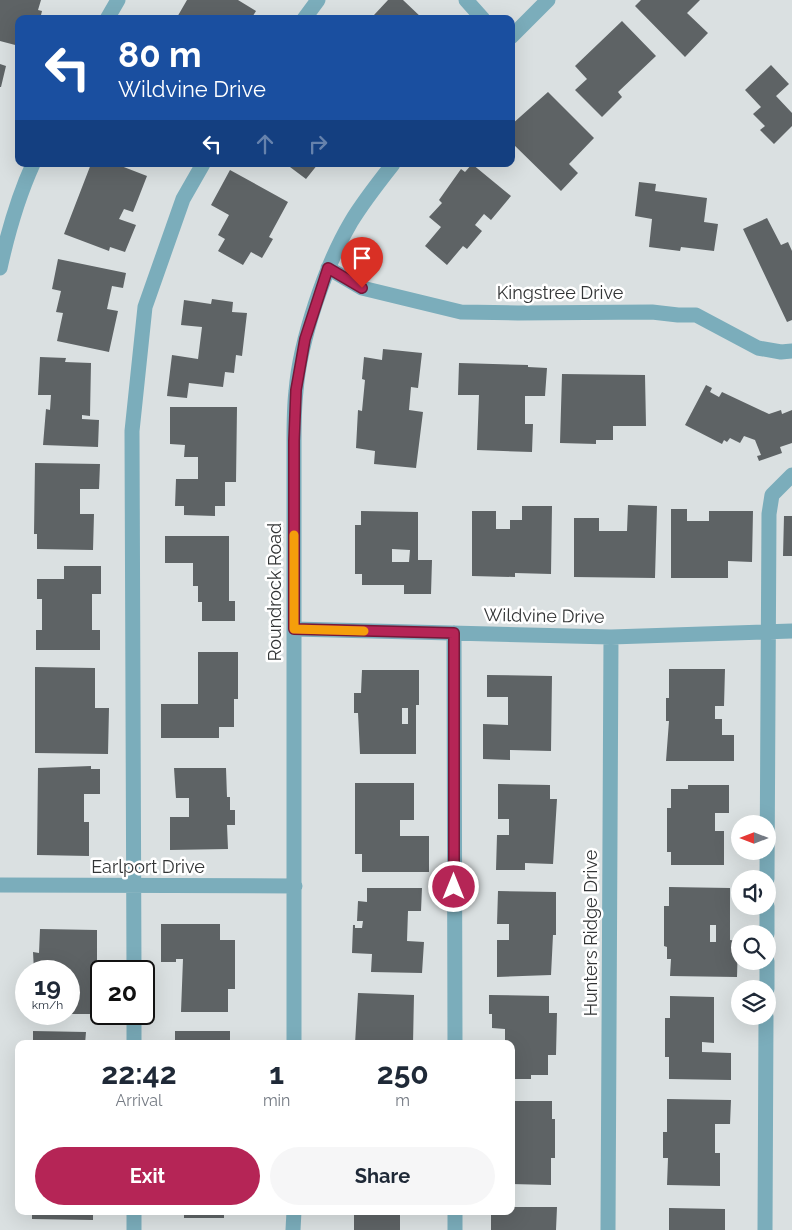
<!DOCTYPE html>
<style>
:root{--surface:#fff;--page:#f6f6f7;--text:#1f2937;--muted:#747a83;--accent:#b52556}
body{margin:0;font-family:Raleway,sans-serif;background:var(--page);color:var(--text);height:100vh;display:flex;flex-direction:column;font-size:19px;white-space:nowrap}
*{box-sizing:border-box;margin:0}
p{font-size:16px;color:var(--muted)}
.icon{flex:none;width:28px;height:28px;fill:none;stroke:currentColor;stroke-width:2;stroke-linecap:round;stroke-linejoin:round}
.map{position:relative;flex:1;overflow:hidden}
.sheet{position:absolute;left:15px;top:1040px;width:500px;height:175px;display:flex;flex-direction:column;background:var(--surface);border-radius:10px;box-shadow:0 5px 20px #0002}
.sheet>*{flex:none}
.top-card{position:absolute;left:15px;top:15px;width:500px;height:152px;border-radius:10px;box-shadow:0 5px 20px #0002;background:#1a4fa0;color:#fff;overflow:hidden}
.needle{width:32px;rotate:270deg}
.fabs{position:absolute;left:731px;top:815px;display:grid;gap:10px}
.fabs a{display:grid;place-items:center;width:45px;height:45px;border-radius:50%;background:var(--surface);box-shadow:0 5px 20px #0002;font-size:25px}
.speed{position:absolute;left:15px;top:960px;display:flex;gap:10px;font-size:25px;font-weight:700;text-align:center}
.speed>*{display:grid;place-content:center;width:65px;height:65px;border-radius:50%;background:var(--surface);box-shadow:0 5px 20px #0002;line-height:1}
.speed small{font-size:12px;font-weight:400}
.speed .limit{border:2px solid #111;border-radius:8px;background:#fff;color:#111}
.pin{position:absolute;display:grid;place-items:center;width:42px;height:42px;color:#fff;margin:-51px -21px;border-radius:50% 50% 50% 0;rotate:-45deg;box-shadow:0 0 5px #0007}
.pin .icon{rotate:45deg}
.me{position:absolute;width:55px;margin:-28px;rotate:0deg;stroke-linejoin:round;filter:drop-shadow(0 0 4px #0008)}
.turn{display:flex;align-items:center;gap:18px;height:105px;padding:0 20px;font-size:22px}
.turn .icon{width:65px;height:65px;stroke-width:2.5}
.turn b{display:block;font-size:35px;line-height:42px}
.lanes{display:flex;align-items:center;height:48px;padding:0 20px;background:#0003;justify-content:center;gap:25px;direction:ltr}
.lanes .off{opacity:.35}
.eta{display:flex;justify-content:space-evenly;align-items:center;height:85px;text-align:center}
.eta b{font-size:30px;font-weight:700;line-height:35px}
.action{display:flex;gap:10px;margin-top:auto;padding:10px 20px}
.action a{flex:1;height:58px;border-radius:30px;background:var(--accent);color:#fff;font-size:20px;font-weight:700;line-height:58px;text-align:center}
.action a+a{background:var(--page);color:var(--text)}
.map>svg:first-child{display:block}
.building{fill:#5e6365;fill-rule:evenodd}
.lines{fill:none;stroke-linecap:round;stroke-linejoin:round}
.minor{stroke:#7badbb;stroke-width:15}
.route-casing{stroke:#761838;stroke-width:12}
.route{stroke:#b52556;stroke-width:9}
.slow{stroke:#f59e0b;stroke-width:9}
.labels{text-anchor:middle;stroke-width:5;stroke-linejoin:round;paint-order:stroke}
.street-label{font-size:18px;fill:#323435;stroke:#fff}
</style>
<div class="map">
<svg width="792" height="1230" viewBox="0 0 792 1230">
<rect width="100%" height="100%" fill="#dae0e1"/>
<path class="building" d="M0,0H41L38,10L42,11L40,19H19V46L0,41Z
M187,0H238L256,11L251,19H176Z
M388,0H403L423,19H378L374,15Z
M641,0H700L687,13L708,33L685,57L635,6Z
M622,21L656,56L618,92L622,97L602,117L575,90L587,79L575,66Z
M0,64L6,66L1,87H0Z
M771,65L789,84L776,96L792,113V126L774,144L760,130L765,126L753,114L761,107L745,90Z
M548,92L594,138L569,164L578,173L561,191L511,142V132L513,130L511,125Z
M91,164H116L147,176L133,212L124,209L119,219L136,225L125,252L110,247L109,251L64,234Z
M286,164H318L306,179Z
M472,164L511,196L491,220L484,214L475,225L482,231L467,249L463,246L447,265L425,246L441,227L429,217L442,203L439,200L461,169L465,172Z
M230,170L288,202L269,237L273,239L262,258L251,252L243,265L218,251L225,239L218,235L229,215L211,205Z
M639,182L656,184L655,191L707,198L704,222L718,224L714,251L681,247L680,251L649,247L652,219L635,216Z
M767,218L781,245L788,242L792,251V320L787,322L743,229Z
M58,259L126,273L123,288L112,286L107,309L118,311L109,352L57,341L63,313L56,312L61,291L52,289Z
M212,299L233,302L232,312L247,313L242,356L236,355L234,373L225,372L223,387L189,383L187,398L167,396L172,355L198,359L202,327L181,325L184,300L211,304Z
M383,349L422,353L418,388L411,387L409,410L423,412L416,468L374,464L375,451L356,448L358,410L362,411L365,380L362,379L364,357L382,360Z
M40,357L66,358L65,362L91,363L90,416L82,415V419L99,420L98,447L43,445L46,409L50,410L51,395H38Z
M459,363L528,365V367L547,368L545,396H525V424H533L532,452L477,450L479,395H458Z
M562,374L645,375L646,426H613V440H596V444L560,443Z
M706,385L712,388L710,392L719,397L722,392L769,414L781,410L782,414L792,410V443L780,447L782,453L759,461L757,456L761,455L755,440L744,436L740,443L730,438L727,442L724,440L722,444L685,425Z
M170,407H237L236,482H225V506H215V516L184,515V506H175L176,479H198V457H184L185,445L170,444Z
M35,463L100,464L99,489H80V514H94L93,550L37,549V534H34Z
M628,505L657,506L655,578L574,577V518H599V531H627Z
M522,506H552L551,574L515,573V577L472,576V511H496V529H510V520H522Z
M671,509H687V521H709V511H753L752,562L728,561V578H671Z
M361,511L418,512V560H432L431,594H404V585H362V574H355V525H361ZM392,549L410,550L409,562H392Z
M784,516H792V556H783Z
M165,536H229V601H235V621H202V602H198V586H193V563H165Z
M64,566H101V594H92V630H100V650H36V630H42V599H37V579H64Z
M198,652H238V699H234V727H219V738H161V704H198Z
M35,667L95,668V708H109L108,754L35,753Z
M669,669H725L724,706H715V719H722V735H734V761H666L669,721H666V698H669Z
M362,670H419V705H416V754H360L358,713H354V693H361ZM402,708H408V724H402Z
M487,675L552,676L551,751L510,750V760L483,759V724L508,725V697H487Z
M91,766V769H100V794H84V822H89V856L37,855L38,768Z
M174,768H226L227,797H230V810H235V825H227L228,849L170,850V817H189V798H176Z
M355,783H414V820H400V836H429V872H362V854H355Z
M498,784L550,785V799H557L553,864L525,863V870H496L497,835H509V819H498Z
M688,785H729V813H715V831H724V865H671V852H667V808H671V789H688Z
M669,887L730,888V940L738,941L737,977L670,976L671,959H667V947L664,946V906H669ZM710,925H716V942H710Z
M367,888H422L421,911H408L407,941L424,942L422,973L371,972L372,954L352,953L353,925H355V928H362L363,921H357L358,901L367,902Z
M498,891L556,892V935H553L551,975L497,977V940H509V924H497Z
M161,924H220V940H235V989H228V1012H181L183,959H176V962H161Z
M40,929L97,930V964H93L92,1014H69V971H34L33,952L39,953Z
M358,993L414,995L413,1044H355Z
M489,995L549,996V1013H557L556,1055H548V1075H531V1079H511V1044H505V1029L492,1028V1014H489Z
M670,996L714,997V1043L702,1042V1052L731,1053V1080L669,1079V1057H665V1018H670Z
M33,1031L86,1032L85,1044H33Z
M175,1031H230V1044H175Z
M667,1099L731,1100L730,1124H715V1153H720V1186L667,1185L668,1158H663V1132H667Z
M511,1101H552V1119H555V1158H551V1185L511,1184Z
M511,1207H557L556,1230H491V1211H511Z
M669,1208L725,1209V1230H669Z
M32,1211H93V1220L32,1219Z
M184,1211H224V1218H184Z
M354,1211H400V1230H354Z"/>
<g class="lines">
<path class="minor" d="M466,0L483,19
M107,19L118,0
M304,19L318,0
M511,37L548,0
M0,268C8,232 18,197 33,164
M328,268L362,288L461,312L518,313L652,312L678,315H696L758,348L781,352L792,351
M294,629L611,637L792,631
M454,633L455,1044
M767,879L769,514L772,495L792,475
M0,885L295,886
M767,934V906
M134,971L132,431L145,307L183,199L203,164
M767,989V961
M134,1044V1014
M294,1044V441C294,424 294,408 296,391C300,341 325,266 351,222C363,202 378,183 393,164
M455,1211V1230
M134,1230V1211
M293,1230L294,1211
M608,1230L611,637
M765,1230L766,1016"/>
</g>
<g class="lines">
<defs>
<path id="route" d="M362,288L328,268L305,339L296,390L294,441V629L454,633V887"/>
</defs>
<use href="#route" class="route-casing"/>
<use href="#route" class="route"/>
<path class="slow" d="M294,535V629L364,631"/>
</g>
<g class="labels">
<g class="street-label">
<text x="560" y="299">Kingstree Drive</text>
<text transform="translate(275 592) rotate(-90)" y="6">Roundrock Road</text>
<text transform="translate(544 616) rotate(1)" y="6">Wildvine Drive</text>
<text x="148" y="873">Earlport Drive</text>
<text transform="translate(591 933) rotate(-90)" y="6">Hunters Ridge Drive</text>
</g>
</g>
</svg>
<div class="fabs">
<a><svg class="needle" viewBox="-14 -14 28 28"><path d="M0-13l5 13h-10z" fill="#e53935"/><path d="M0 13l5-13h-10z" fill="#747a83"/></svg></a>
<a><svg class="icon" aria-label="sound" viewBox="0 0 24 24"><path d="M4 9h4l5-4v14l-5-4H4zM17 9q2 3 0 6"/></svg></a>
<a><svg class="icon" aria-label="search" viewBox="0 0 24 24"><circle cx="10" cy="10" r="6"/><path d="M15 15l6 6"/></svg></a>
<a><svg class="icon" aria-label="layers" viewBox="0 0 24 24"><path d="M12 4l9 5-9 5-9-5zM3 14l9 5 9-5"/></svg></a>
</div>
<div class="speed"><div>19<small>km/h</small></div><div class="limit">20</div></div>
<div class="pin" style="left:362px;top:288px;background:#d93025"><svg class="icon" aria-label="arrive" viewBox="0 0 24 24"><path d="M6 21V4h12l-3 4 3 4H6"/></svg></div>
<svg class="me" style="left:454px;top:887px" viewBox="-20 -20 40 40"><circle r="17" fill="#b52556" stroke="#fff" stroke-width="3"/><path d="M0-11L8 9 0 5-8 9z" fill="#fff"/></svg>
<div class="top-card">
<div class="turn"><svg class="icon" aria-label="left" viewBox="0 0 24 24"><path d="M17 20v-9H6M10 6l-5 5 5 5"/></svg><div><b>80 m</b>Wildvine Drive</div></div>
<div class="lanes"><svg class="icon" aria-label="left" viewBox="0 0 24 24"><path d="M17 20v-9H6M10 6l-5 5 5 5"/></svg><svg class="icon off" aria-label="ahead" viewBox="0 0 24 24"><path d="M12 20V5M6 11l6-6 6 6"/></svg><svg class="icon off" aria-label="right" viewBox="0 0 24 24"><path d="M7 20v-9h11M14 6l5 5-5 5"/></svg></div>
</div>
<section class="sheet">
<div class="eta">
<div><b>22:42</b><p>Arrival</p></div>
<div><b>1</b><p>min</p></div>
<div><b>250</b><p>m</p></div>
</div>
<div class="action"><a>Exit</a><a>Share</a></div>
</section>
</div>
